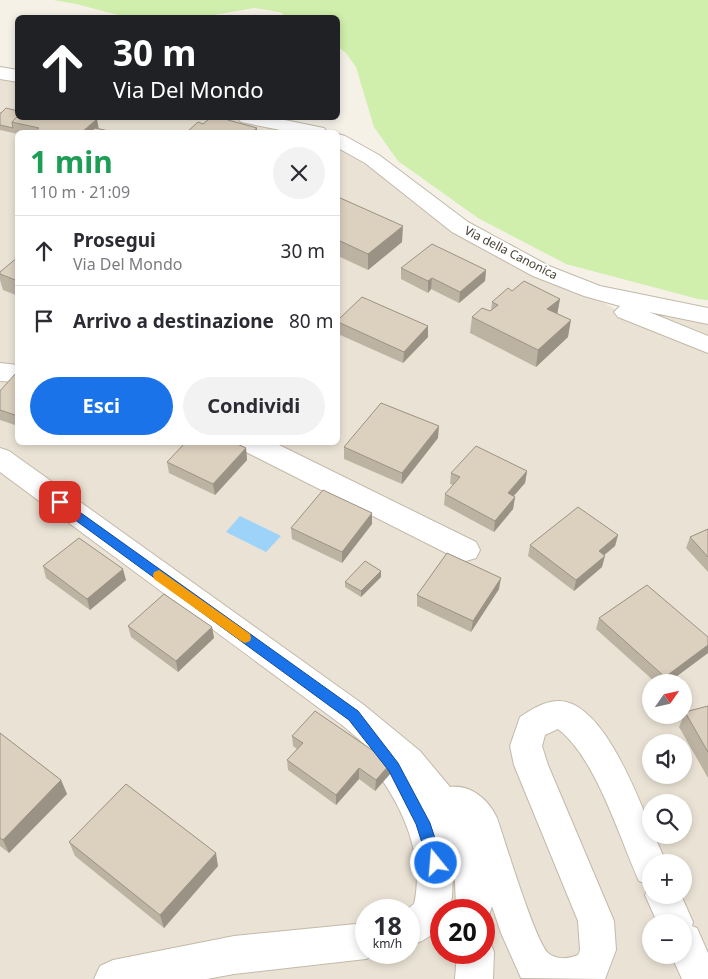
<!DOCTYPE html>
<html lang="it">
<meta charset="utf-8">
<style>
:root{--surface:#fff;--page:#f2f2f3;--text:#2b2b33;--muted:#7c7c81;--line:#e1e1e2;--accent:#1a73e8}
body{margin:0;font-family:"Noto Sans",sans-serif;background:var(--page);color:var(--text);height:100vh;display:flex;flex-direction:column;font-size:19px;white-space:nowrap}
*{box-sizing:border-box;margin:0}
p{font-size:16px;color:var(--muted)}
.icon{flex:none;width:28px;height:28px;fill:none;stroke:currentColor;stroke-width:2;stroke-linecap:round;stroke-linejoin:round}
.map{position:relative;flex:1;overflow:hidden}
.sheet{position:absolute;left:15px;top:130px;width:325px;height:315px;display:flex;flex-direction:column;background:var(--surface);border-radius:8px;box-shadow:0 2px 8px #0003}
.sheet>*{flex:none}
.banner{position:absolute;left:15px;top:15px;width:325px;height:105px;border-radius:8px;box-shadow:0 2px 8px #0003;background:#202124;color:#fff;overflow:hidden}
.needle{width:32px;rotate:56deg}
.buttons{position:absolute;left:642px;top:674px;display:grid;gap:10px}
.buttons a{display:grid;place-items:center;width:50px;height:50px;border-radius:50%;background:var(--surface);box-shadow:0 2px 8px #0003;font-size:25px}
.speed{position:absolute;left:355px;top:899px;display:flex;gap:10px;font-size:25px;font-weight:700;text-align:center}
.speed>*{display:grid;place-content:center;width:65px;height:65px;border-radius:50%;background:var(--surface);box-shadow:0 2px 8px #0003;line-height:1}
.speed small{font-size:12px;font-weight:400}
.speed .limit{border:8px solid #d22;background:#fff;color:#111}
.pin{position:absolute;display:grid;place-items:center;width:42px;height:42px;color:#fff;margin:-21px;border-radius:10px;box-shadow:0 2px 8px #0006}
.me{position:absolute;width:55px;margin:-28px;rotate:343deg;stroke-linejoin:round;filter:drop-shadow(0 0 4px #0008)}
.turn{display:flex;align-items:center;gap:18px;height:105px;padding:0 15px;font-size:22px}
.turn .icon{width:65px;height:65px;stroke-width:2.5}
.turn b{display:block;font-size:35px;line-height:42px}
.round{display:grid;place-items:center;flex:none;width:52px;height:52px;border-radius:26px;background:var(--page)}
.head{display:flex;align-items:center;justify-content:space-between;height:85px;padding:0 15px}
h1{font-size:30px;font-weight:700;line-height:38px;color:#1e9e55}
.action{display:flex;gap:10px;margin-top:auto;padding:10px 15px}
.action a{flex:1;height:58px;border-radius:30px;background:var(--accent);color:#fff;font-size:20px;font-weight:700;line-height:58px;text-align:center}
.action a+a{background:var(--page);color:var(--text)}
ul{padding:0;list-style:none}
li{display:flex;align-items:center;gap:15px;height:70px;padding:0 15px;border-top:1px solid var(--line)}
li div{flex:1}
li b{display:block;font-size:19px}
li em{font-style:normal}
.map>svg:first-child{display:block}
.residential{fill:#eae3d5;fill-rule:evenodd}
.green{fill:#d0eeac}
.water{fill:#9dd3f9}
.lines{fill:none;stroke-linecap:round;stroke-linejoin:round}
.minor-casing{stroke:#c2b9a9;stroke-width:2}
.minor{fill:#fff;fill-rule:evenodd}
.wall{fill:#bdb3a3}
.shaded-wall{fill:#9a9285}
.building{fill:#dcd0be;stroke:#9a9285}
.route{fill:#1a73e8;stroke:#114b97}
.slow{fill:#f59e0b}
.labels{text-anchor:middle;stroke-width:4;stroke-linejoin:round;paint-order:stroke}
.street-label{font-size:12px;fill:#4a4235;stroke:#fff}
</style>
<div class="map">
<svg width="708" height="979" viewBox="0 0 708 979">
<rect width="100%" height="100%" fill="#f5f1e7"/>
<path class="residential" d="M0,76L17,79L18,118H231L304,132H18V442H338V143L412,195L629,317L708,348V979H485L488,957L485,877L448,802L0,452ZM651,682H684V715H651ZM651,742H684V775H651ZM651,802H684V835H651ZM651,862H684V895H651ZM651,922H684V955H651Z
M617,303L708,321V341Z
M0,467L349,721L436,808L464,910H441V952L465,953L461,979H0ZM366,910H409V952H366Z"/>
<path class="green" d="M53,0H708V300L698,299L566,264L478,218L398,161L374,127L356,67L346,53L338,47V18L286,17L280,12L254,8L202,17H126L76,4Z"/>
<path class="water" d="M240,516L281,536L266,552L226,532Z"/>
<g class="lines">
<defs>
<path id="minor" d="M0,67L18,70V82L0,79Z
M238,118H275L324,128L327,132H290L241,122Z
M338,134L345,136L379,155L468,222L549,266L600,286L708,308V324L649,312L708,336V353L618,317L614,312L620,306L584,296L533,276L452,232L365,163L338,148Z
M0,363L18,365V382L0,381Z
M236,442H273L476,542L480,550L476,558L466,561L456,558L240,449Z
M0,448L9,451L364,705L420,751L450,787C471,784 489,800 497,818C505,841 535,941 548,953C556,960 569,959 578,955L580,950L578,921L514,765L510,746L520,717C531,710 544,701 558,701C602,700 637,795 651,828V835H654L666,862H651V895H681L693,922L692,926L697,928L708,953V979H682L671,955H684V922H657L645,895L649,885L639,881C619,837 596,758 558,729L545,735L542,746L548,765L614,921L616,950L605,979L521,978L501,933L492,906L487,922L484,924V910H456L455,881L453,874L452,897L449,910H441V929L422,941L409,946V910H406L414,904C423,866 410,826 391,794C383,780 373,768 367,754L369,748L342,725L0,472Z
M366,923V952H380L366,959L234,974L207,979H94L100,966L113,960L234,936Z
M484,937L489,939L494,952L493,979H455L457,952H484Z"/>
</defs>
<use href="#minor" class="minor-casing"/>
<use href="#minor" class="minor"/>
</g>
<path class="wall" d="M0,113L99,129L109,132H18V134L0,130Z
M338,197L402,242L368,270L338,256Z
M18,257V296L3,290L0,280V272Z
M401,268L486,270L485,281L459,303L431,289L428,293L401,279Z
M512,291L560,299L557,314L568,337L536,367L470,333L472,317L490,311H491L492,302Z
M338,320L428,326V337L403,363L338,334Z
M18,375V426L0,420V391Z
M438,438L402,484L344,459V447Z
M246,448L247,460L215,495L169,473L167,462Z
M527,471L525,483L513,496L515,497L513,509L494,532L444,505L445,494L453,485L450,484L451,473Z
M372,513V524L342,563L292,539L291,528Z
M708,529V572L686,548L690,537Z
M618,535L615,546L604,555L602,567L574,591L528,556L530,545Z
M43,566L126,580L90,610L46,578Z
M381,577L361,597L345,587V582Z
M499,589L471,632L417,606V595Z
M599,618L708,653L669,682H655L596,629Z
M128,626L212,627L214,638L178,672L131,637Z
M708,706V778L679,727L685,712Z
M0,733L61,780L67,794L9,853L0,846Z
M292,736L390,774L375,791L359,779L336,805L288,770L287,760L297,749L293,746Z
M69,842L218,866L164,928L75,856Z"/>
<path class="shaded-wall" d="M97,119L99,130L97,132H82Z
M257,128V132H252Z
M403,226L402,242L368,270V254Z
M486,270L485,281L459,303L460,292Z
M432,278L431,289L428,293V281Z
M560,299L557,315L547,309Z
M571,320L568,337L536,367L538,350Z
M428,326V337L403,363L404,352Z
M439,426L438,438L402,484V473Z
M246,448L247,460L215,495L213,484Z
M527,471L525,483L506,505L508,493Z
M515,497L513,509L494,532L495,521Z
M372,513V524L342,563V552Z
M618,535L615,546L596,562L599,551Z
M605,556L602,567L574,591L576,580Z
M123,569L126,580L90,610L87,599Z
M381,571V577L361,597V591Z
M501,578L499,589L471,632L473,621Z
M212,627L214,638L178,672L176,661Z
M708,645V653L669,682H663L665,677Z
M391,763L390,774L375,791L376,780Z
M359,768V779L336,805V795Z
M61,780L67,794L9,853L3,840Z
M216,853L218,866L164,928L160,915Z"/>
<path class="building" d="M6,108L18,111V116L12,122L13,128L0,125V113H1Z
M18,116V118H89L97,119L82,132H34L39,128L12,122Z
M210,118L216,119L218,118H221L257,128L252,132H187L198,122L203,124Z
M95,128L109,131L107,132H90Z
M338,197L403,226L368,254L338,240Z
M432,244L486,270L460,292L432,278L428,281L401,268Z
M18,257V281L0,274V272Z
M524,281L560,299L547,309L571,320L538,350L472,317L482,308L490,311L498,305L492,302L508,288L512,291Z
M362,297L428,326L404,352L338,322V320Z
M15,374L18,375V416L0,410V391Z
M381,403L439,426L402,473L344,447Z
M186,442H233L246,448L213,484L167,462Z
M476,446L527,471L508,493L515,497L495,521L445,494L460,477L451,473Z
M323,490L372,513L342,552L291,528Z
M578,507L618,535L599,551L605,556L576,580L530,545Z
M708,529V557L690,537Z
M79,538L123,569L87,599L43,566Z
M447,553L501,578L473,621L417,595Z
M365,561L381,571L361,591L345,582Z
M647,585L708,637V645L665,677L599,618Z
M164,594L212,627L176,661L128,626Z
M708,706V752L685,712Z
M315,711L391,763L376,780L359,768L336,795L287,760L303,743L292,736Z
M0,733L61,780L3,840L0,838Z
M126,784L216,853L160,915L69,842Z"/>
<path class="route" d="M60,498L358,711L398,763L430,823L443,863L441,868L436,870L430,868L416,824L389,771L349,720L56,506L54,502Z"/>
<path class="slow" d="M159,570L250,634L251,638L250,641L245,643L241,641L154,579L153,575L154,572Z"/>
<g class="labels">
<g class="street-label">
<text transform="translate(511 253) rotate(27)" y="4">Via della Canonica</text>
</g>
</g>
</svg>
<div class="buttons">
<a><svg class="needle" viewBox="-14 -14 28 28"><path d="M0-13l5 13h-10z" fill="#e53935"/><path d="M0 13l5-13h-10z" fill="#7c7c81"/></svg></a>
<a><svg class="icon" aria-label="sound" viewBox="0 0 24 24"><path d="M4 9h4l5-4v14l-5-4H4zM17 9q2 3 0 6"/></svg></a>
<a><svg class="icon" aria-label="search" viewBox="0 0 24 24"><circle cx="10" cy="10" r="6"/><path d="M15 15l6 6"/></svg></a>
<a>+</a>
<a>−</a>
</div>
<div class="speed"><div>18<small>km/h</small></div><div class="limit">20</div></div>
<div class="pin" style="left:60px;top:502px;background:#d93025"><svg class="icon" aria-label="arrive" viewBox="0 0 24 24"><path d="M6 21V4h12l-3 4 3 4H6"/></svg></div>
<svg class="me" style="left:436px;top:863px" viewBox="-20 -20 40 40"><circle r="17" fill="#1a73e8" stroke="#fff" stroke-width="3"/><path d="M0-11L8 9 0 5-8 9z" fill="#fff"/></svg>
<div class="banner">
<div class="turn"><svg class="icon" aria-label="ahead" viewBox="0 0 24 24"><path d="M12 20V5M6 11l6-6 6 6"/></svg><div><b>30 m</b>Via Del Mondo</div></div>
</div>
<section class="sheet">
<div class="head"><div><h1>1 min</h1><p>110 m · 21:09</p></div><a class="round"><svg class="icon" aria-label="close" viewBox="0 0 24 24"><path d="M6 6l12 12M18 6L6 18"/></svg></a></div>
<ul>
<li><svg class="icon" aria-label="ahead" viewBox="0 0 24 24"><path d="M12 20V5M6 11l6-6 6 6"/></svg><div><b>Prosegui</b><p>Via Del Mondo</p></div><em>30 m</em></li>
<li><svg class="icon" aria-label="arrive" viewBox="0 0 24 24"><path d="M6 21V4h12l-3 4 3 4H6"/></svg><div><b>Arrivo a destinazione</b></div><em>80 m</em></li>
</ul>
<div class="action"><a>Esci</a><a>Condividi</a></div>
</section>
</div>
